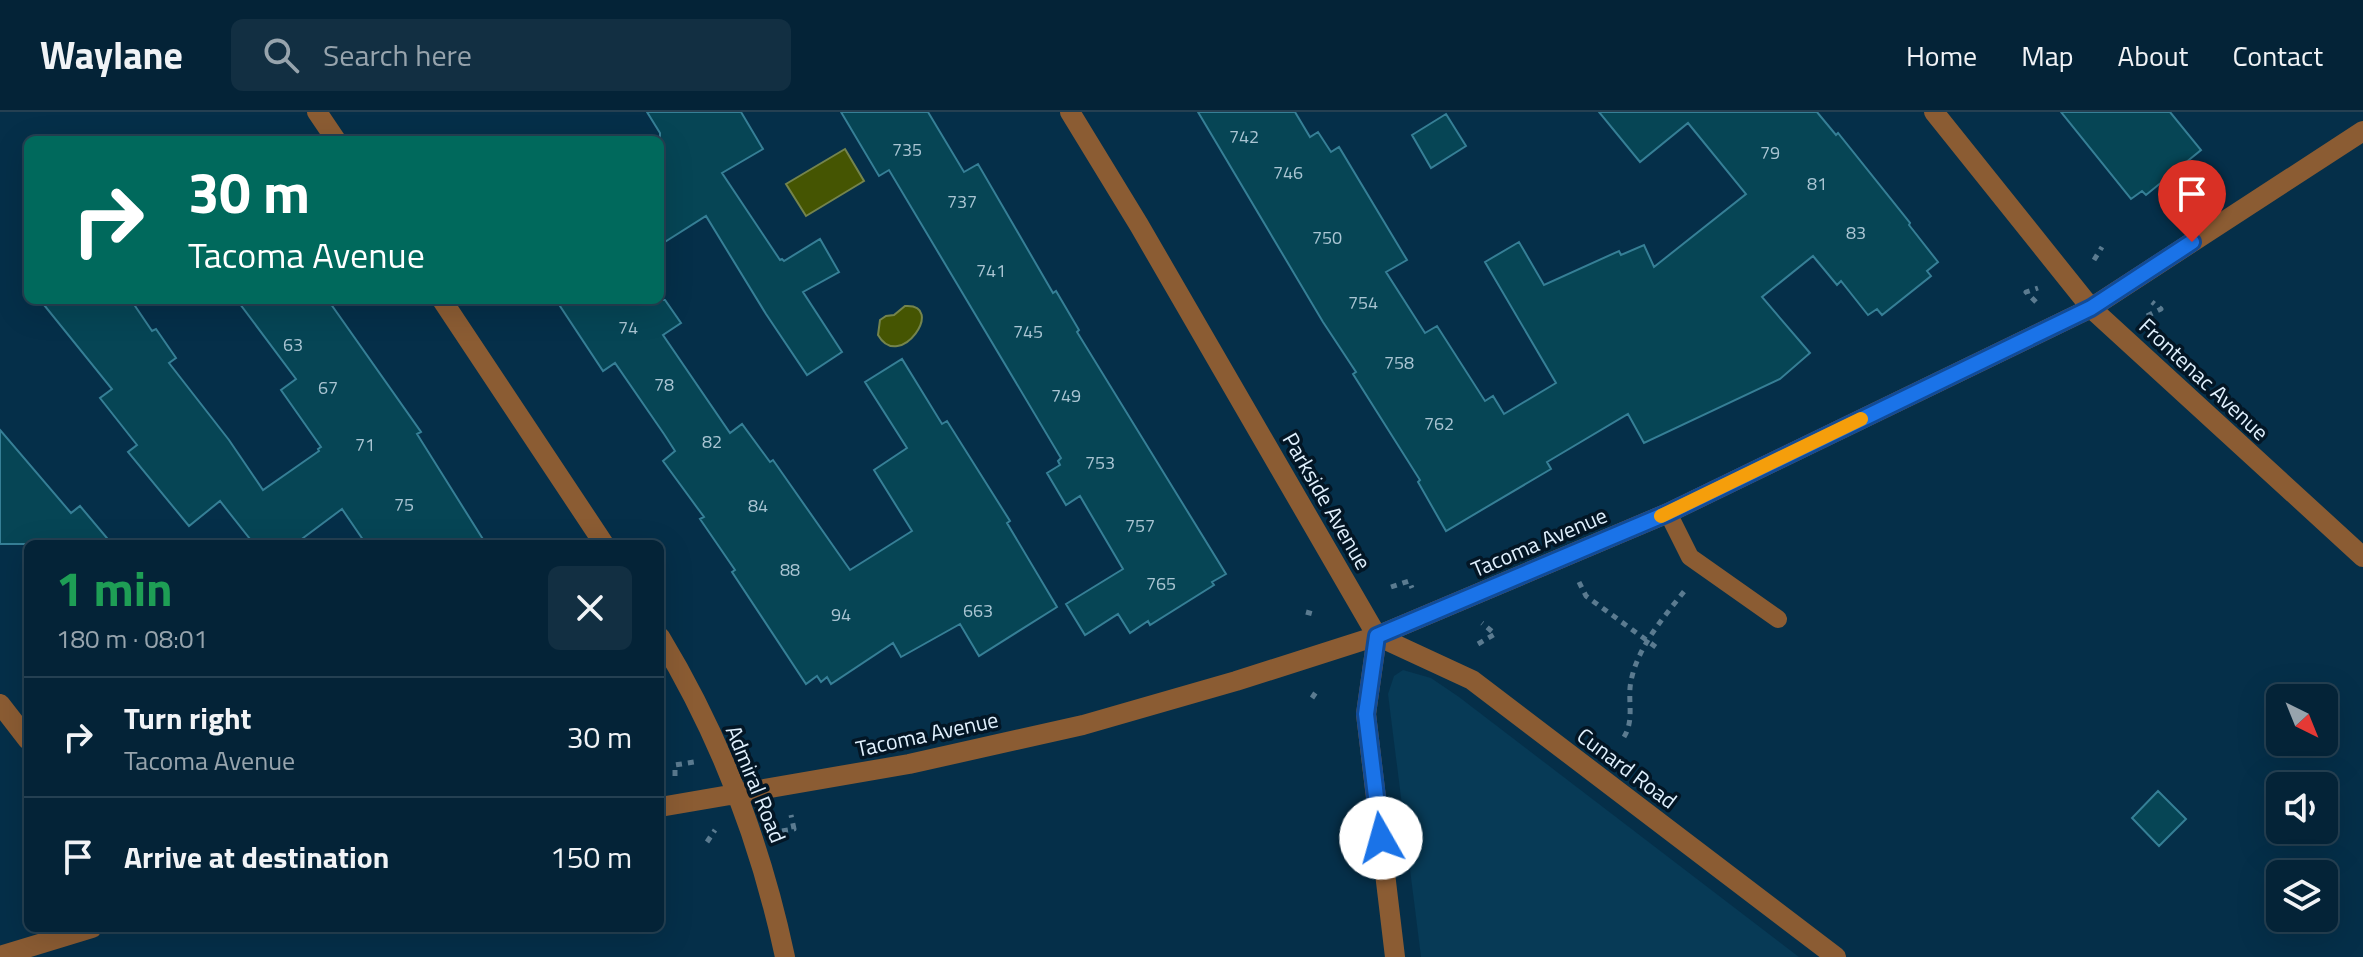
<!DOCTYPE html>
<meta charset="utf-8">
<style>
:root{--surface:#042337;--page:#122f42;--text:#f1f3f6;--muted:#97a4ad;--line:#254052}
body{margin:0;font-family:"Titillium Web",sans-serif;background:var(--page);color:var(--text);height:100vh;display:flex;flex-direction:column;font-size:30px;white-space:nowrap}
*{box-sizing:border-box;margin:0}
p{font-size:26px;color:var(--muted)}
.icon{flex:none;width:44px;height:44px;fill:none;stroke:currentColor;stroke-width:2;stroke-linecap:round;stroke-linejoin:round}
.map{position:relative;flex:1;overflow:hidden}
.drawer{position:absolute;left:24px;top:428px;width:640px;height:392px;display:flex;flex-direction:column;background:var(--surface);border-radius:12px;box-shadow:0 8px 32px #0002,0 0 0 2px var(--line)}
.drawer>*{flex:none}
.hud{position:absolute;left:24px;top:24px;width:640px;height:168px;border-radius:12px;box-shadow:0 8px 32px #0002,0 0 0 2px var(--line);background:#00695c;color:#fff;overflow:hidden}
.needle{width:52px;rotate:137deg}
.controls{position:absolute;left:2266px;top:572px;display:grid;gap:16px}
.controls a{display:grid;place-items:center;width:72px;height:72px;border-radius:12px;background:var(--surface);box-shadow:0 8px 32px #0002,0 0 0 2px var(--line);font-size:40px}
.pin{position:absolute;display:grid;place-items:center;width:68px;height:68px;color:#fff;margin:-82px -34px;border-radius:50% 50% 50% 0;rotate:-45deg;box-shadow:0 0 8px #0007}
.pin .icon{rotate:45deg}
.me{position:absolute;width:88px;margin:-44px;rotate:353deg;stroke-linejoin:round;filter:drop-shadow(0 0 6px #0008)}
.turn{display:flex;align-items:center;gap:28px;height:168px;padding:0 32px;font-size:36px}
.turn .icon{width:104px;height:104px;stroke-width:2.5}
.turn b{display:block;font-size:56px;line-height:68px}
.round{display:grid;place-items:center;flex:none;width:84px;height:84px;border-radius:12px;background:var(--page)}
.head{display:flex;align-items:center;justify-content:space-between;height:136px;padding:0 32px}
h1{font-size:48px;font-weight:700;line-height:60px;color:#1e9e55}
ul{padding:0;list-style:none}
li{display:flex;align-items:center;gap:24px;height:120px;padding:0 32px;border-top:2px solid var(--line)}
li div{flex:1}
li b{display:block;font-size:30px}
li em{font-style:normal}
header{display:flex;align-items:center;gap:48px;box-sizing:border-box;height:112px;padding:0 40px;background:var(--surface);border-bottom:2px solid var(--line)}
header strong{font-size:38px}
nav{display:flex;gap:44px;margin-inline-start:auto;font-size:28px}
.search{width:560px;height:72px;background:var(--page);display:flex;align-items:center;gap:20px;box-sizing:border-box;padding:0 28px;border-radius:12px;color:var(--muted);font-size:30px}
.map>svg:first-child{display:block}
.built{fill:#073a56}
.water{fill:#455502;stroke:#74844d;stroke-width:2}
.building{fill:#064555;stroke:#367f96;stroke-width:2}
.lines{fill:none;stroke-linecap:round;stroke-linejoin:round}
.path{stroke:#5b7b90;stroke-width:5;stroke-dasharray:6 6;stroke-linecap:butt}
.lane{stroke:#8b5c33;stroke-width:18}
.street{stroke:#8b5c33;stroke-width:20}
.route-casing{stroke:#114b97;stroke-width:20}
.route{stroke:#1a73e8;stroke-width:14}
.slow{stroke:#f59e0b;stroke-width:14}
.labels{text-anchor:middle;stroke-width:7;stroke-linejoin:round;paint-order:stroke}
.number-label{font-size:18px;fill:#aac5d3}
.street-label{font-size:22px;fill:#e0f0fd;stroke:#031625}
</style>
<header>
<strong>Waylane</strong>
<div class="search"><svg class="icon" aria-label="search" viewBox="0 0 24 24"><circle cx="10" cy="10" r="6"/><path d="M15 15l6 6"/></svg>Search here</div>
<nav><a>Home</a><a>Map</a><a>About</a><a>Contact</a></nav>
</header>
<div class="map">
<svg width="2363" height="845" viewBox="0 0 2363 845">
<rect width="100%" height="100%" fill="#052f49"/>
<path class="built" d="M1403,558L1431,566L1459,585L1799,845H1421L1388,582L1394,564Z"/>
<path class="water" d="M845,37L864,69L806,104L786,72Z
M905,194C947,191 900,261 878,223L880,208L886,204L894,203Z"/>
<path class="building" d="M647,0H741L763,37L722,61L780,148L782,147L784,149L820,127L839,160L803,180L842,240L807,263L766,202L706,104L660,133V21Z
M841,0H928L964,60L978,52L1053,181L1056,179L1079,218L1077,220L1226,462L1212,470L1214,473L1150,513L1148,509L1130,521L1118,502L1085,523L1066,492L1123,457L1080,384L1066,393L1047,361L1060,353L1058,349L1061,346L889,58L879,64Z
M1198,0H1295L1310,25L1318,20L1331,40L1339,35L1407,148L1386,160L1425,221L1437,214L1485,289L1493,284L1504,302L1556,271L1485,150L1519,130L1544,173L1619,139L1621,143L1644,133L1654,155L1746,82L1688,11L1640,50L1599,0H1817L1836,23L1838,21L1910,111L1909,113L1938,150L1927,159L1931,164L1882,203L1877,197L1868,203L1841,169L1837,173L1813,144L1762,185L1810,241L1780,267L1644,331L1628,302L1547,350L1551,357L1446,419L1418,370L1420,368L1353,262L1356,260L1323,210Z
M2061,0H2170L2201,38L2146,83L2142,79L2131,87Z
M1446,2L1466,34L1431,56L1412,23Z
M40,188H131L152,219L156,217L176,246L169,251L229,328L263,378L319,339L318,337L321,335L281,278L296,267L237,188H328L421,320L417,322L486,432H366L342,397L295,432H254L220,389L189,414L128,340L137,333L100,286L112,277Z
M556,188H665L681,211L663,223L730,321L742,312L770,350L773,348L850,458L912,419L874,358L907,336L865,270L902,247L942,312L947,309L1010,409L1007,411L1057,495L979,544L960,512L901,545L893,531L831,572L827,565L821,570L817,564L806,572L732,460L735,458L700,407L704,405L663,349L675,339L664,322L615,251L603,259Z
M0,318L71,401L80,394L112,432H0Z
M2158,679L2186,707L2159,734L2132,706Z"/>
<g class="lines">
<path class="path" d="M2094,148L2102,135
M2036,190L2026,180L2038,176
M2147,204L2161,197L2152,190
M1579,470L1586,484L1660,538
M1391,475L1409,469L1412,476
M1306,500L1313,502
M1478,532L1495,522L1482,511
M1312,586L1316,580
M1624,625C1635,607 1627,588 1631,569C1638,534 1664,505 1686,477
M675,664V653L694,650
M782,719L794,717L791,703
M707,730L715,718"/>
<path class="lane" d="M1668,401L1690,445L1778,507"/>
<path class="street" d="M317,0L336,28
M1070,0L1139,113L1377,524L1366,602L1395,845
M1934,0L2091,196L2363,445
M442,188L604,432
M1377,524L1472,568L1836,845
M660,525C720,624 761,732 785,845
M0,592L28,628
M660,695L909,652L1083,613L1236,569L1377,524L1668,401L2091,196L2363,19
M0,844L92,816"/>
</g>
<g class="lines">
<defs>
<path id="route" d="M1381,726L1366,602L1377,524L1668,401L2091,196L2192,130"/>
</defs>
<use href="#route" class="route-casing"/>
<use href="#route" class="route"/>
<path class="slow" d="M1661,404L1861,307"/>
</g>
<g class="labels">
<g class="number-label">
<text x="1244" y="31">742</text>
<text x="907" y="44">735</text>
<text x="1770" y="47">79</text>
<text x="1288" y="67">746</text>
<text x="1817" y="78">81</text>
<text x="962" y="96">737</text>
<text x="1856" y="127">83</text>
<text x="1327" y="132">750</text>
<text x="991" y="165">741</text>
<text x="1363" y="197">754</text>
<text x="628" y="222">74</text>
<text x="1028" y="226">745</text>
<text x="293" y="239">63</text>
<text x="1399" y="257">758</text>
<text x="664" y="279">78</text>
<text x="328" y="282">67</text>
<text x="1066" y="290">749</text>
<text x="1439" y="318">762</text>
<text x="712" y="336">82</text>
<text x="365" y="339">71</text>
<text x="1100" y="357">753</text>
<text x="404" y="399">75</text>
<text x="758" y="400">84</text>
<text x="1140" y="420">757</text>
<text x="790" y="464">88</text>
<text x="1161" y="478">765</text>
<text x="978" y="505">663</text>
<text x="841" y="509">94</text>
</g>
<g class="street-label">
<text transform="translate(2204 267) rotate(43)" y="8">Frontenac Avenue</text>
<text transform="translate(1327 389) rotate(60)" y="8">Parkside Avenue</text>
<text transform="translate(1539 430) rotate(-23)" y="8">Tacoma Avenue</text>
<text transform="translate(927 622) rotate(-12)" y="8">Tacoma Avenue</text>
<text transform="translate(1627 656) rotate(37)" y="8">Cunard Road</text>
<text transform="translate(756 672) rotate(68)" y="8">Admiral Road</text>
</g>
</g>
</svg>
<div class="controls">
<a><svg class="needle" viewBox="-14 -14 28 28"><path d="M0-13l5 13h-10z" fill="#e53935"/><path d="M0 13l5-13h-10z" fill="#97a4ad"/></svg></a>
<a><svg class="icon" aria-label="sound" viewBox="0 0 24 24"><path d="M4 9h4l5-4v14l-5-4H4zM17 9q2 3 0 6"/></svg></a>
<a><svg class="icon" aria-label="layers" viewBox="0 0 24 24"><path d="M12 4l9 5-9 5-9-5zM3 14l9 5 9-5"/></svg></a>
</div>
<div class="pin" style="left:2192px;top:130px;background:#d93025"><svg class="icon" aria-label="arrive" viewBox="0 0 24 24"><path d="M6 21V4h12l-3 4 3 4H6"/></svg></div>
<svg class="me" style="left:1381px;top:726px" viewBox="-20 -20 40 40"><circle r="19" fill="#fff"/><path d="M0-13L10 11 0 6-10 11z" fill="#1a73e8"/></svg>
<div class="hud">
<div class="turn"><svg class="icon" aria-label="right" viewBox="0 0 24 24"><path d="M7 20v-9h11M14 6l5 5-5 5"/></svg><div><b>30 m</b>Tacoma Avenue</div></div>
</div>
<section class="drawer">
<div class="head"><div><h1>1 min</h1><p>180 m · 08:01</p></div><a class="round"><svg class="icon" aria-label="close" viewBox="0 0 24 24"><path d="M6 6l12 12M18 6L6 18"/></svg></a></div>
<ul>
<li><svg class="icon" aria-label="right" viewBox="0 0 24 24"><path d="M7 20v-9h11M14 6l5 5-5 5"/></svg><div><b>Turn right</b><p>Tacoma Avenue</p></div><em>30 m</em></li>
<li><svg class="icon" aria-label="arrive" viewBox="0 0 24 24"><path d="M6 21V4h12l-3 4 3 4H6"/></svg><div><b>Arrive at destination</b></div><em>150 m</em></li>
</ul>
</section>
</div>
